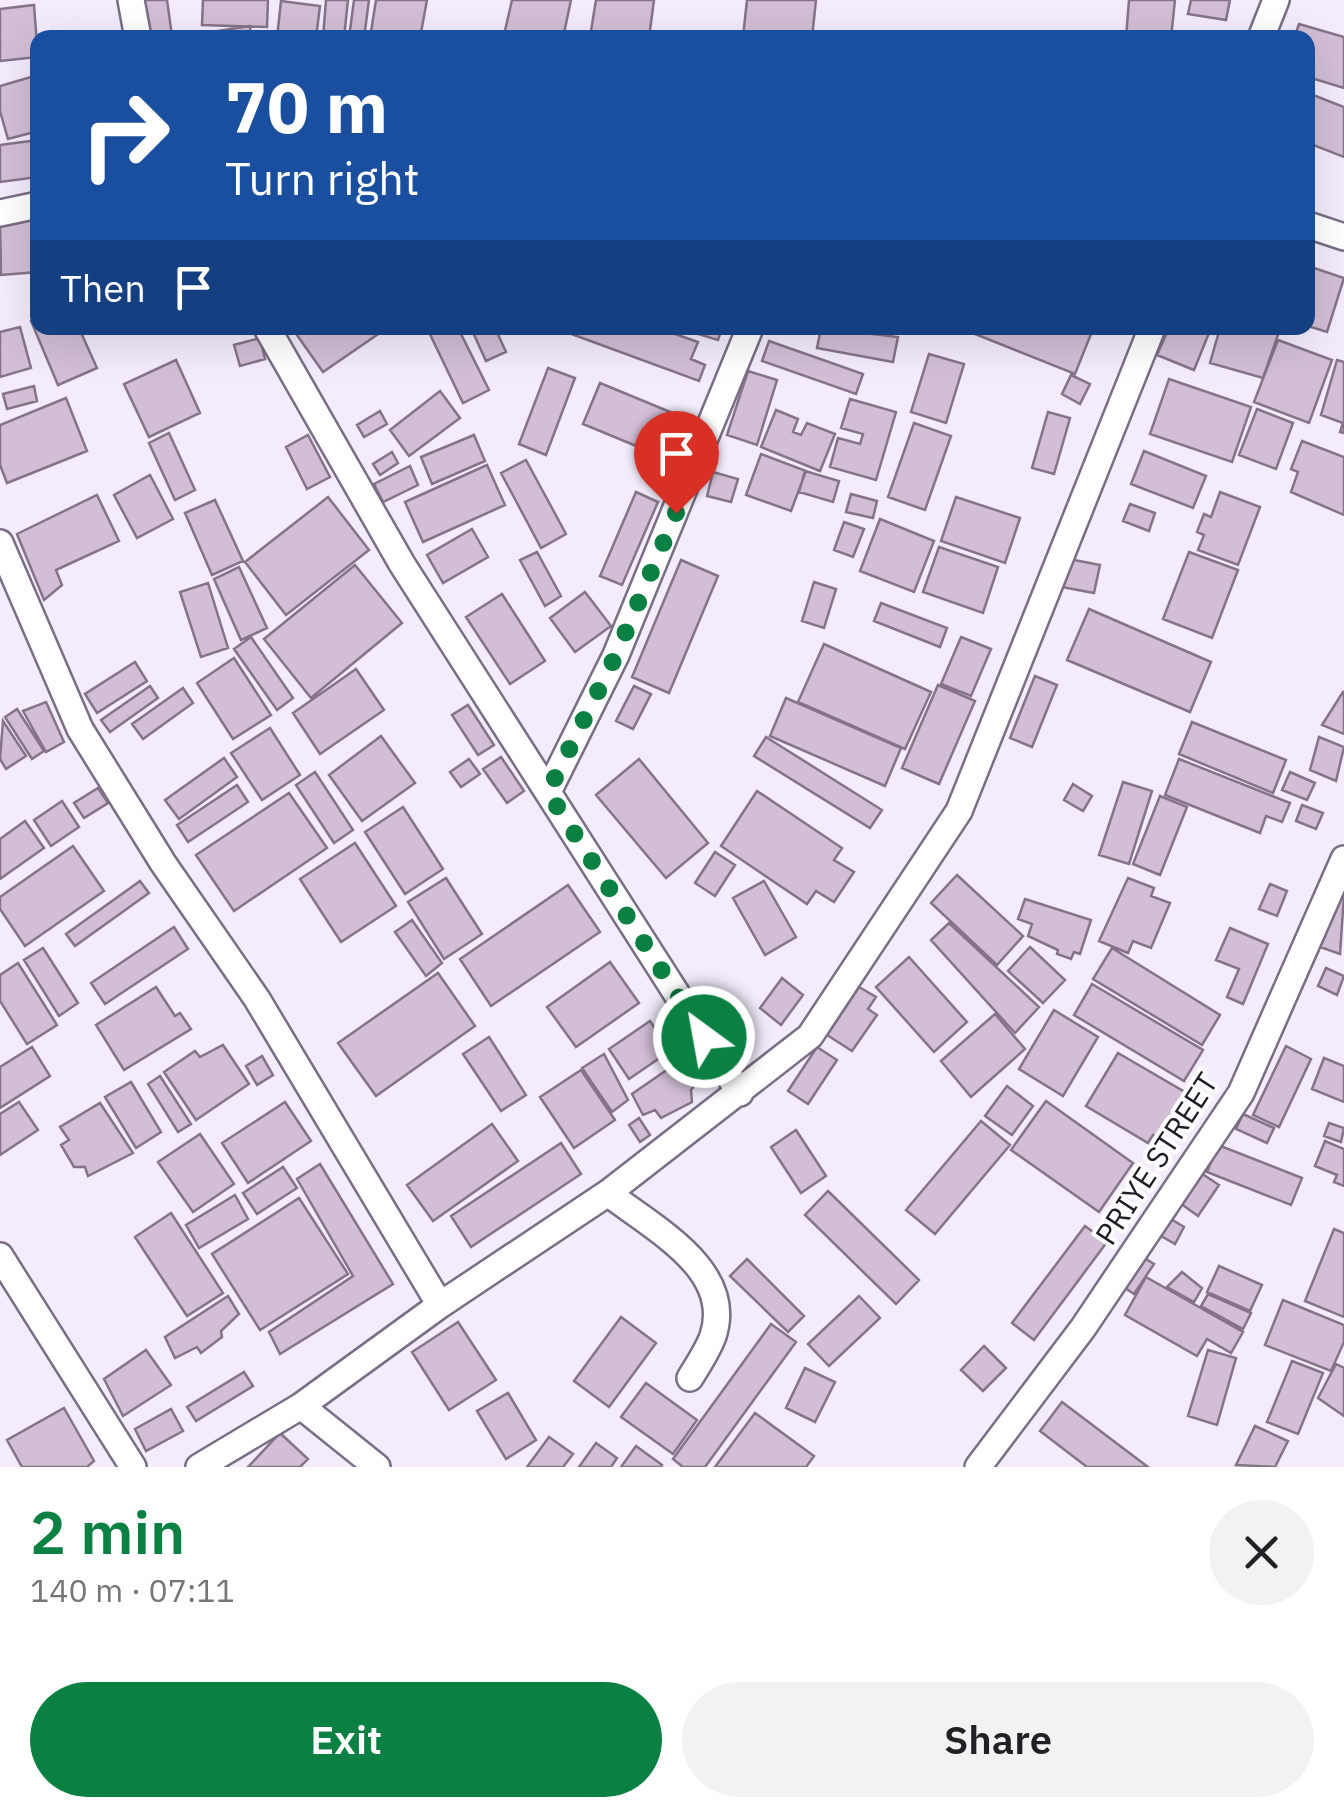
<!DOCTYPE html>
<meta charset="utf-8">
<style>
:root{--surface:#fff;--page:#f2f2f2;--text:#202124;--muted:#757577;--accent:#0b8043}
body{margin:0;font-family:"IBM Plex Sans",sans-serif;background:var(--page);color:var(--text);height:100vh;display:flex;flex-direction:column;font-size:38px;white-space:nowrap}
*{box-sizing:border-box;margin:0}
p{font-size:32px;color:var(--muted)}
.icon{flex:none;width:55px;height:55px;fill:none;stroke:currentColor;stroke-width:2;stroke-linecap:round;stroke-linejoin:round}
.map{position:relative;height:1467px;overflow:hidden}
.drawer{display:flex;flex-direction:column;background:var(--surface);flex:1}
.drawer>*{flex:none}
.banner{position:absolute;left:30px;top:30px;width:1285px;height:305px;border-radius:20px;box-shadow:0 10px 40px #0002;background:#1a4fa0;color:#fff;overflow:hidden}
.pin{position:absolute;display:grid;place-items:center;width:85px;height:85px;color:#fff;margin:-102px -42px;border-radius:50% 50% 50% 0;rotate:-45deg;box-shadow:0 0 10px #0007}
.pin .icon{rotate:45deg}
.me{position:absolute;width:110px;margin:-55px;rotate:328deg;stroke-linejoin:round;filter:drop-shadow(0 0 8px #0008)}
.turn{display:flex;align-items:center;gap:35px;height:210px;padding:0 30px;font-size:45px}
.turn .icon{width:130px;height:130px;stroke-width:2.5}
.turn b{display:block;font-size:70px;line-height:85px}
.then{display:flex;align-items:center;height:95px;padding:0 30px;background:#0003;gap:20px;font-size:38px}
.round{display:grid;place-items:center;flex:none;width:105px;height:105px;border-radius:52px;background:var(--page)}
.overview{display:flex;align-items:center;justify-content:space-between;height:170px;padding:0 30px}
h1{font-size:60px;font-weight:600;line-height:75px;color:var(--accent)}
.button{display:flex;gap:20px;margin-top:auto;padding:20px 30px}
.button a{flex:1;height:115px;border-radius:60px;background:var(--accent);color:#fff;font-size:40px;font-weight:600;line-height:115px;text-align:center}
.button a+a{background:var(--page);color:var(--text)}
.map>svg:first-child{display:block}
.building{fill:#d2bfd6;stroke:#857488;stroke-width:2.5}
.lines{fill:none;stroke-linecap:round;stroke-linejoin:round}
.street-casing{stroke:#796e85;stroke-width:30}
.street{stroke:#fff;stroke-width:25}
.route{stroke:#0b8043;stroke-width:18;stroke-dasharray:0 32.4}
.labels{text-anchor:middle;stroke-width:8;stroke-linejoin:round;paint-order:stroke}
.street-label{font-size:30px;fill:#201c25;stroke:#fff}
</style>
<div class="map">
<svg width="1344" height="1467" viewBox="0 0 1344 1467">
<rect width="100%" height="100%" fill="#f4ecfc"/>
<path class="building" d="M141,0H167L172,36L146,38Z
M203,0H268L267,27L202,25Z
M326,0H348L344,38H323Z
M354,0H369L364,38H349Z
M376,0H427L420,38H370Z
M512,0H571L563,38L504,35Z
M596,0H654L649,38L590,37Z
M747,0H816L812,38L743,37Z
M1129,0H1175L1171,38H1126Z
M1191,0H1230L1226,20L1188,14Z
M281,1L320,6L316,38H277Z
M34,5L38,57L0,61V9Z
M1299,24L1344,37V88L1308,77V38H1294Z
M250,26L251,38H199L198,34Z
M38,75V131L8,139L0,111V86Z
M1308,93L1344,107V157L1308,143Z
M38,140V177L0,182V145Z
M38,216V272L1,275L0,219Z
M1308,266L1344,278L1327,332L1308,326Z
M38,318V328H79L97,368L58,385L31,321Z
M20,327L31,368L0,377V332Z
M292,328H387L323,372Z
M427,328H458L489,390L463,403Z
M471,328H495L506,352L486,361Z
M568,328H658L698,342L691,359L705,365L699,381L566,332Z
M678,328H722L718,340Z
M821,328L898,337L893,362L817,348Z
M960,328H1090L1093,329L1075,374Z
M1169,328H1211L1194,370L1157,355Z
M1220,328L1280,329L1263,378L1210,363Z
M260,338L265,359L240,366L234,345Z
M1278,340L1332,360L1309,423L1254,402Z
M769,341L863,374L856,394L762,361Z
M929,354L964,364L946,423L911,412Z
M176,360L200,413L149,437L124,384Z
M1337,360L1344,362V433L1340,432L1343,423L1321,415Z
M548,368L575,378L546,455L519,444Z
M748,371L777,380L757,445L727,435Z
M1071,375L1090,384L1080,404L1062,394Z
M1169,379L1251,407L1232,462L1150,434Z
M600,383L692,421L675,462L583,424Z
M34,386L37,401L7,409L3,394Z
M440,391L460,418L409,456L390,430Z
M66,398L87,451L7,483L0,465V425Z
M850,399L896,412L876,480L830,467L838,438L860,444L863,434L841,428Z
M1257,409L1293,423L1276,469L1239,455Z
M776,410L798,419L793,432L801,435L807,423L835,434L820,471L761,447Z
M380,411L387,424L364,437L357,425Z
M1048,412L1070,418L1054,474L1032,468Z
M914,423L951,436L925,510L888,497Z
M169,433L195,490L175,500L149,443Z
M308,435L330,477L307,489L286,447Z
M474,435L485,461L432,484L421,457Z
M1302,441L1344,457V515L1291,492L1298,472L1291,469Z
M1144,451L1206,476L1193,508L1131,484Z
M392,452L398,463L380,475L373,464Z
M761,454L806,471L791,511L746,495Z
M526,460L566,534L541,548L501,473Z
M487,465L505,505L423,542L405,502Z
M410,466L418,485L383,502L374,484Z
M805,471L839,481L833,502L799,492Z
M713,472L738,479L731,502L707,496Z
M150,475L173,519L137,538L114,495Z
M636,492L658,502L622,585L600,576Z
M1220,492L1260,507L1238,565L1198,550L1204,535L1197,532L1204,514L1211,517Z
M851,494L877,501L873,518L846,512Z
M97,495L119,541L56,570L62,585L44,600L17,534Z
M328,497L369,550L286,615L245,562Z
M956,497L1020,518L1005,563L941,541Z
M215,500L243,561L212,575L185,513Z
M1130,504L1155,513L1149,531L1123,521Z
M880,519L934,541L914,592L860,571Z
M844,522L864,529L853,557L834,550Z
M472,529L488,557L443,583L427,555Z
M939,547L998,567L983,613L923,592Z
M537,552L561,596L545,606L520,560Z
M1189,552L1238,570L1212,638L1163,619Z
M1069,559L1100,565L1094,593L1062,587Z
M681,560L718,576L669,693L632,677Z
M355,565L402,623L311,698L264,639Z
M239,567L267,628L241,640L214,579Z
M814,582L836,589L824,628L802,621Z
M208,583L228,648L201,657L180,592Z
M585,592L611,626L575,652L550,618Z
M502,594L545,661L510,684L466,617Z
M881,603L947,628L940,647L874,621Z
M1089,609L1211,662L1190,712L1067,660Z
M251,637L293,698L277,710L234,649Z
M961,637L991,649L971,696L941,684Z
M824,644L931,692L905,749L798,702Z
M234,658L271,715L233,739L197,683Z
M135,662L147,681L97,713L85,694Z
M356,669L384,710L320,754L293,713Z
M1035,676L1057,685L1032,747L1010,738Z
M938,685L975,701L939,784L902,768Z
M150,686L158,698L110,732L101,720Z
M634,686L651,694L633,729L616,721Z
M183,688L193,703L143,739L132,724Z
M1343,692L1344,693V734L1322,725Z
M786,698L901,748L885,786L770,736Z
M46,702L64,742L46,752L23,711Z
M468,705L494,745L478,755L452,715Z
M17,709L44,751L32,759L5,717Z
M3,721L26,756L6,769L0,759Z
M1192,722L1286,760L1273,793L1179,754Z
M270,728L300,775L262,800L231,753Z
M381,736L415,783L362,821L329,775Z
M766,737L882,810L870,828L754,756Z
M1319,737L1344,747L1336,781L1310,770Z
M501,757L524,791L507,803L483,769Z
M224,758L237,777L179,819L165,800Z
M469,759L480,774L461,787L450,772Z
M639,759L708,843L666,878L596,795Z
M1179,759L1290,803L1282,822L1266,816L1260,833L1165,795Z
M315,772L353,830L334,843L296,785Z
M1290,772L1315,783L1307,800L1282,790Z
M1123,782L1152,791L1129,864L1099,855Z
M1073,784L1092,796L1083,811L1064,800Z
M237,785L248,802L188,842L177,825Z
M98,788L108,803L84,818L74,803Z
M757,791L842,848L834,860L854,872L834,902L816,891L807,904L721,846Z
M289,793L327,848L234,911L196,855Z
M1160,796L1187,807L1160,875L1133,864Z
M62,801L79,827L51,846L34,820Z
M1302,805L1323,813L1316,829L1296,821Z
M403,807L443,869L405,894L365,832Z
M25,821L44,848L0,879V839Z
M355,843L396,906L341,942L300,879Z
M73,846L104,891L25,946L0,909V897Z
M715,852L735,865L715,896L695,883Z
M957,875L1023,936L997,965L931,903Z
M446,878L482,934L444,959L408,902Z
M1128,878L1154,888L1151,896L1170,903L1151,948L1133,941L1128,953L1099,941Z
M140,881L149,893L75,946L66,934Z
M764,881L796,937L765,955L733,898Z
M1270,884L1287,891L1277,916L1259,909Z
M568,885L600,932L491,1006L460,959Z
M1337,893L1344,895L1340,954L1320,947Z
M1025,899L1091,920L1080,954L1074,952L1071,959L1057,954L1058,950L1028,936L1032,924L1018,919Z
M412,920L442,963L426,976L395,932Z
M949,923L1039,1007L1015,1033L931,940Z
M174,927L188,949L105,1004L91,983Z
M1230,928L1268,944L1243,1004L1227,997L1239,969L1216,960Z
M1030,947L1065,980L1043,1003L1008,971Z
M43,948L78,1003L59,1016L24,960Z
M1112,948L1220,1015L1202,1045L1093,979Z
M909,957L967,1022L934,1052L876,987Z
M610,962L639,1003L576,1047L547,1007Z
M18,963L57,1025L27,1044L0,1001V975Z
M1326,968L1344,976L1337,995L1318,986Z
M438,973L475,1026L376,1096L338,1043Z
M782,978L803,995L781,1025L760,1008Z
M1092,984L1203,1050L1184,1081L1074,1015Z
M156,987L175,1016L180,1013L191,1029L124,1070L96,1025Z
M859,987L876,997L868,1009L877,1015L852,1051L827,1035Z
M1054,1010L1098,1037L1063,1096L1019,1069Z
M995,1014L1025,1049L971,1097L941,1061Z
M650,1021L670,1051L629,1079L609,1049Z
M489,1037L526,1095L501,1111L463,1054Z
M223,1045L249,1084L196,1120L164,1072L195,1051L200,1057Z
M1286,1046L1311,1059L1279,1127L1253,1115Z
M32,1047L50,1076L0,1108V1067Z
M817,1047L837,1060L808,1104L788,1091Z
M1118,1053L1190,1095L1162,1141L1153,1135L1148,1143L1086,1106Z
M604,1054L628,1100L612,1112L582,1068Z
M262,1056L273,1075L257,1085L246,1066Z
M687,1056L701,1077L691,1090L692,1102L661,1118L655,1110L643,1115L632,1094Z
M1324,1058L1344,1066V1102L1312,1089Z
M581,1070L615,1120L574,1148L540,1097Z
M160,1076L191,1124L178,1132L148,1084Z
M131,1082L161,1132L136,1148L105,1097Z
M1007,1086L1033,1106L1012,1135L985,1116Z
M1046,1101L1133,1163L1099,1212L1011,1150Z
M19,1102L38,1130L0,1155V1114Z
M285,1102L311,1141L248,1183L222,1143Z
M100,1103L133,1153L88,1176L85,1167H74L61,1145L69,1140L60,1127Z
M1243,1114L1274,1128L1267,1143L1236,1129Z
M639,1118L650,1135L640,1142L629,1125Z
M981,1121L1010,1145L935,1234L906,1210Z
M1329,1123L1344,1128L1341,1142L1324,1136Z
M492,1124L518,1161L433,1221L407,1185Z
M796,1130L826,1176L801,1193L771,1147Z
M200,1134L234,1184L193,1212L158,1162Z
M1325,1141L1344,1149V1186L1334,1182L1337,1175L1315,1166Z
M561,1143L581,1174L471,1247L451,1216Z
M1218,1145L1302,1178L1291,1205L1207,1172Z
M320,1164L393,1284L280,1354L269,1332L353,1276L297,1179Z
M283,1167L297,1188L257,1214L243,1193Z
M1198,1171L1219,1185L1198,1216L1177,1201Z
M828,1191L919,1280L896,1304L805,1215Z
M235,1195L248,1219L199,1248L186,1225Z
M299,1198L348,1274L260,1330L212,1254Z
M171,1213L223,1293L187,1316L135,1237Z
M1166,1216L1184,1227L1175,1244L1156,1233Z
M1085,1226L1107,1242L1034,1340L1012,1323Z
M1334,1229L1344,1233V1317L1305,1301Z
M1141,1256L1154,1264L1134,1294L1122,1286Z
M747,1259L804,1316L788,1332L730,1276Z
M1219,1266L1262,1285L1250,1311L1207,1292Z
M1182,1272L1202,1288L1194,1302L1167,1287Z
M1146,1277L1243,1332L1231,1353L1207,1339L1197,1356L1125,1315Z
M1208,1294L1251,1313L1243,1329L1201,1306Z
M228,1296L239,1314L221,1331L222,1337L201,1353L197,1347L175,1358L165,1337Z
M859,1296L880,1318L829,1366L808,1344Z
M1283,1300L1344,1325V1342L1331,1371L1265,1345Z
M621,1317L656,1343L609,1407L574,1381Z
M458,1322L496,1380L449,1410L412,1352Z
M771,1324L796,1342L705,1467H683L673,1459Z
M984,1346L1006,1368L983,1391L961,1370Z
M146,1350L171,1385L123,1416L104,1379Z
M1208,1350L1236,1358L1217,1425L1188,1416Z
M1292,1361L1323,1373L1298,1434L1267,1422Z
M1336,1364L1344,1368V1416L1318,1398Z
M805,1368L835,1382L815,1422L786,1408Z
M244,1372L253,1386L196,1421L187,1407Z
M646,1383L697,1420L673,1454L621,1417Z
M508,1393L536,1440L506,1459L477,1411Z
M1062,1402L1148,1467H1087L1040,1431Z
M64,1408L94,1461L87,1467H22L7,1440Z
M171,1409L183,1431L146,1451L135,1429Z
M755,1413L814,1456L806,1467H715Z
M1255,1426L1288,1441L1275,1467L1236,1465Z
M280,1433L308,1459L300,1467H248Z
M549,1437L573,1454L563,1467H527Z
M596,1443L617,1458L611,1467H579Z
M636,1446L662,1465L661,1467H621Z"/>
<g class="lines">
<defs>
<path id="street" d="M131,0L138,38
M1261,38L1276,0
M0,213L38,205
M1308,225L1344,237
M267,328L402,564L740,1093
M0,543L80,729L163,863L257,999L440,1305
M548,792L616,655L750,328
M608,1193C652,1228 735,1269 713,1336C708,1350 698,1365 690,1378
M0,1256L133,1467
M301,1406L377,1467
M199,1467L301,1406L440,1305L608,1193L810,1036L959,811L1152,328
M978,1467L1083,1328L1241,1093L1344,859"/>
</defs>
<use href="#street" class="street-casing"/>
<use href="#street" class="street"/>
</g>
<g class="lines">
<path class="route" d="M676,513L616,655L548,792L704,1037"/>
</g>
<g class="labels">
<g class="street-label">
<text transform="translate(1157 1159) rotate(-57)" y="10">PRIYE STREET</text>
</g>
</g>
</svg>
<div class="pin" style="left:676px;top:513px;background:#d93025"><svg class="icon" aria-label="arrive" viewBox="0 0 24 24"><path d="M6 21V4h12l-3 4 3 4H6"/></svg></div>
<svg class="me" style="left:704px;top:1037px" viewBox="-20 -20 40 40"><circle r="17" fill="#0b8043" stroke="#fff" stroke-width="3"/><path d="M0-11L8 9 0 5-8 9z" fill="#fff"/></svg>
<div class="banner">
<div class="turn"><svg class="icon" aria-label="right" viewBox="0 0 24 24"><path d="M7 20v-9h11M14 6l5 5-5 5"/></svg><div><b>70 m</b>Turn right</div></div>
<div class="then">Then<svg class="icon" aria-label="arrive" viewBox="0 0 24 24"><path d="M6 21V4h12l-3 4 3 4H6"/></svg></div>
</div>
</div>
<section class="drawer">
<div class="overview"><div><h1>2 min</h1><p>140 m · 07:11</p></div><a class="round"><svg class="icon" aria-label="close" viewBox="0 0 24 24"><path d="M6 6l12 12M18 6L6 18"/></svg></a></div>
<div class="button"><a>Exit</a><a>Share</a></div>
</section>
